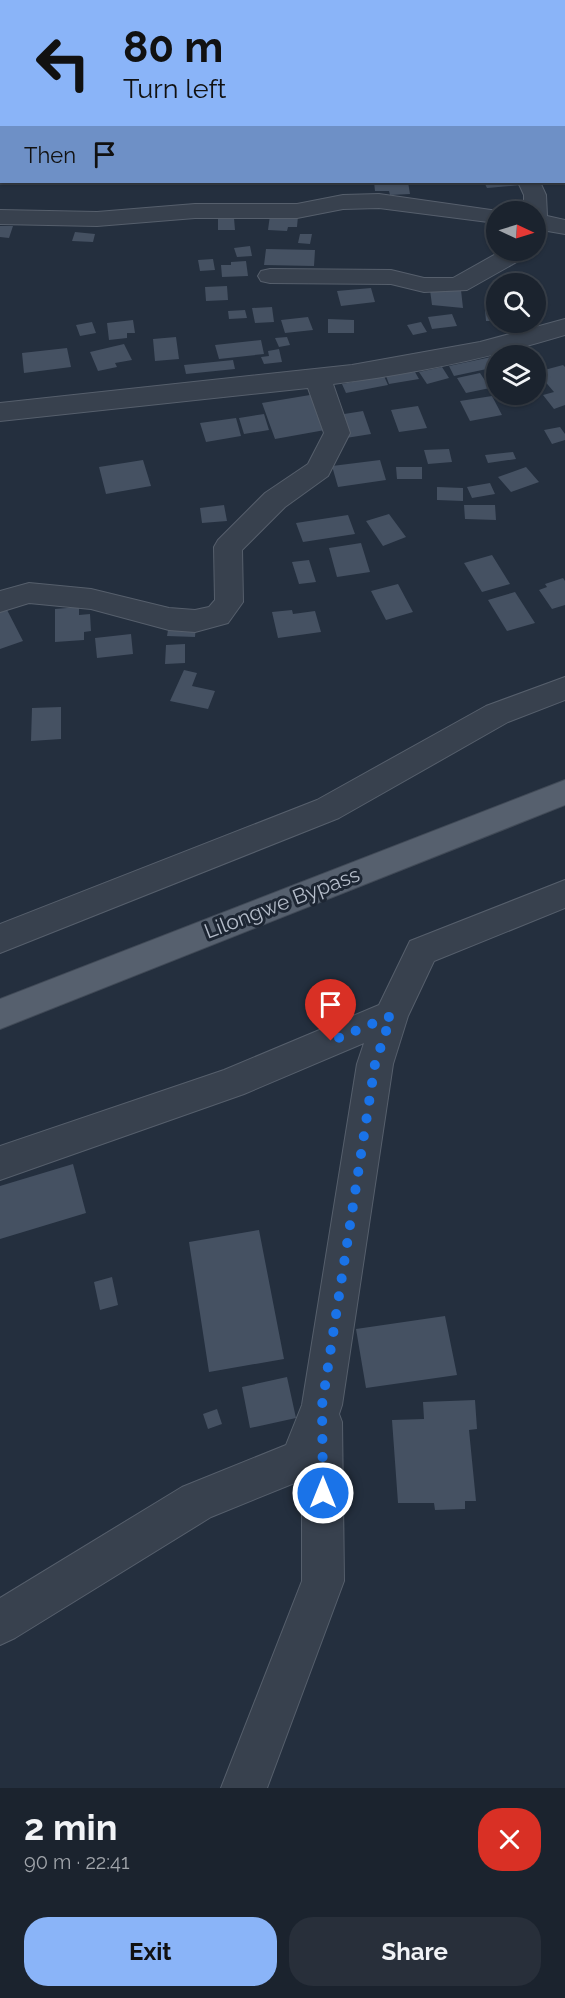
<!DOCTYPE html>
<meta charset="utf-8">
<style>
:root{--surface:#1b232e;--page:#282f3a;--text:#f1f3f6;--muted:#a0a4aa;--line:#39404a;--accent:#8ab4f8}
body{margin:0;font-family:Raleway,sans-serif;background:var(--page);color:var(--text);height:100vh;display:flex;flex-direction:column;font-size:22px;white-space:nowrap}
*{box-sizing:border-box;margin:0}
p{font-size:20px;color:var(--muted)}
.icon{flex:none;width:33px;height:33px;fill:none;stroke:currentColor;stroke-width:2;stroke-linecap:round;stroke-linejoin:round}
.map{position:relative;height:1788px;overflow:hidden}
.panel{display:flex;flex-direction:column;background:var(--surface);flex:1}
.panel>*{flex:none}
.guide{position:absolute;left:0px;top:0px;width:566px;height:183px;box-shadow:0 2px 4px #0004,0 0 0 2px var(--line);background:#8ab4f8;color:#111;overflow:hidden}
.needle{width:39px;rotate:94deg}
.tools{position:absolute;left:486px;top:201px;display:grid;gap:12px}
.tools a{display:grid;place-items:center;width:60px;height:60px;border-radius:50%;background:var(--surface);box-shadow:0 2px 4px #0004,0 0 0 2px var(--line);font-size:30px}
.pin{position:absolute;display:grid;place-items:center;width:51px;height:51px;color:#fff;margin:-62px -26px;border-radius:50% 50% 50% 0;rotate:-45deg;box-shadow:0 0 6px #0007}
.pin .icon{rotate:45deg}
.me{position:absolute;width:66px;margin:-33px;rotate:0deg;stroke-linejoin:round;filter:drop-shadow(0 0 4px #0008)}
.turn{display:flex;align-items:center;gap:21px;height:126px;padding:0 24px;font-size:27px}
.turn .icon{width:78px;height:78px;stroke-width:2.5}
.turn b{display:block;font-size:42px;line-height:51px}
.then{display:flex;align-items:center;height:57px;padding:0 24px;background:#0003;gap:12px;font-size:22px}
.round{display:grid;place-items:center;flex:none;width:63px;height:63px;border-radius:24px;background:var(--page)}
.headline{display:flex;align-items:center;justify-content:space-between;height:102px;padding:0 24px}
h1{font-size:36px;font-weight:700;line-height:45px}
.button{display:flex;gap:12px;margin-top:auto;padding:12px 24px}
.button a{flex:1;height:69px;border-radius:24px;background:var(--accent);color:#111;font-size:24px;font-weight:700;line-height:69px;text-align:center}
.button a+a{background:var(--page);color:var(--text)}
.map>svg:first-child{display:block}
.building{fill:#455162}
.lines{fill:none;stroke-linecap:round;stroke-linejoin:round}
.minor-casing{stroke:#565f6c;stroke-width:2}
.major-casing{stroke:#414a57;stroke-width:2}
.minor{fill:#38414e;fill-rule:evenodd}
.major{fill:#56606e;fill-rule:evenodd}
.route{stroke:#1a73e8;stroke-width:10;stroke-dasharray:0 18}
.labels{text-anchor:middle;stroke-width:6;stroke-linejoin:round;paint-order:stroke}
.street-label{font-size:21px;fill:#b4bcc9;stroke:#1d2633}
</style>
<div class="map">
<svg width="565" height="1788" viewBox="0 0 565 1788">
<rect width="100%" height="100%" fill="#242f3e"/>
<path class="building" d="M374,182H408L410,194L390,195L389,191H375Z
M484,182H521L522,185L487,188Z
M270,215L298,216L297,227H288L287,231L268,230Z
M234,218L235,230H218V219Z
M0,226H13L9,238L0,237Z
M75,232L95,234L93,242L72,241Z
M300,234H312L310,244L298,243Z
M250,246L252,256L237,257L234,248Z
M266,249L315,250L314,266L264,265Z
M213,259L215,270L200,271L198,260Z
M246,261L248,276L222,277L221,265H231V262Z
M227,286L228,300L206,301L205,287Z
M371,288L375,302L341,306L337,291Z
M430,290H461L463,308L432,305Z
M272,307L274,322L255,323L252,308Z
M245,310L247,318L229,319L228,311Z
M485,310L496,311V321H486Z
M452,314L457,326L432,329L428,317Z
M308,317L313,330L285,333L281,320Z
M328,319L354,320V333H328Z
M133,320L135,333H127V338L109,340L107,323Z
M92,322L96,333L80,336L76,325Z
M421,322L427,332L413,335L407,325Z
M176,337L179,359L155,361L153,339Z
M287,337L290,345L279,347L275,338Z
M261,340L264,354L219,359L215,345Z
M124,344L132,360L115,363L117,367L98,371L90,352Z
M67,348L71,367L24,373L22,353Z
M279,349L282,362L264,364L261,357L269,356L268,351Z
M491,357L496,367L454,376L449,366Z
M233,360L235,369L186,374L184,365Z
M563,365L565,367V405L554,409L543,395L554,392L537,372Z
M442,367L449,378L427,384L419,372Z
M415,372L419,379L389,384L386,376Z
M480,373L490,388L466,393L457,378Z
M384,376L388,385L346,393L342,384Z
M310,395L325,430L275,439L262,403Z
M492,396L502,415L470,421L460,401Z
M418,406L427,428L399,432L391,410Z
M363,411L371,434L346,438L338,415Z
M264,414L269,430L244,434L239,418Z
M236,418L241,436L206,442L200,423Z
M560,427L565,434V440L552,444L544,430Z
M449,449L452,462L428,464L424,450Z
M513,452L516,459L488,463L485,455Z
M143,460L151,486L106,494L99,467Z
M380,460L386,480L338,487L332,466Z
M396,467H422V479H397Z
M526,467L539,482L511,492L498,477Z
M490,483L495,494L472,498L467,487Z
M437,487L463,488V501L437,500Z
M224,505L227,521L202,523L200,508Z
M464,505H495L496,520L465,519Z
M389,514L406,537L383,546L366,521Z
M348,515L355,534L303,542L296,523Z
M361,543L370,572L337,577L329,548Z
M492,555L510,584L482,592L464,563Z
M309,560L316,582L299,584L292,562Z
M563,578L565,581V605L552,609L539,590L547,587L545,584Z
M398,584L413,612L386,620L371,591Z
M515,592L535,623L507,631L488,600Z
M4,604L23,641L0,649V606Z
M79,607V615L90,614L91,631L84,632V640L55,642V609Z
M292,610L293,614L315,611L321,632L278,638L272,612Z
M169,624L196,625L195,637L167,636Z
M131,634L133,654L97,658L95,638Z
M185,644V663L165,664L166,645Z
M184,670L197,673L192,686L215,691L208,709L170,701Z
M61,707V739L31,741L32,708Z
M73,1164L86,1213L0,1239V1186Z
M259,1230L284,1359L209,1372L189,1242Z
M112,1277L118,1305L100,1310L94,1282Z
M445,1316L457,1375L366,1388L356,1329Z
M287,1377L296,1418L250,1428L242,1387Z
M475,1400L477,1429L469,1430L476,1501H465V1509L435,1510L434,1503H398L392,1420L424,1419L423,1402Z
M217,1409L222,1424L208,1429L203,1414Z"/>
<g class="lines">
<defs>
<path id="minor" d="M515,0H537L538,2H516Z
M564,13H565V26H564Z
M518,182H540L546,195L547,216L565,220V234L536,229V212H524V195Z
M379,194L505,212H496V223L379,208L343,209L297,218H195L97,226L0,224V210L97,212L195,204H297L343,195Z
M503,250H533L529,255L467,290L424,292L391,284L270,283L261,281L258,276L261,271L270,269L391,270L424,278H453Z
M565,319V335C489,358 412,374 333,384L350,433L328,476L285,507L242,550L243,602L228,623L195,632L169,630L91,609L29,603L0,612V591L29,583L91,589L169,608L195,610L209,607L215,600L214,547L218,540L265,493L308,464L324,433L308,388L0,421V403L352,365L480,342Z
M565,677V700L508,722L339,818L0,953V924L317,800L486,706Z
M565,880V908L434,961L408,1016L393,1064L342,1405L339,1414L342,1422L344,1581L267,1788H221L302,1581V1480L211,1517L15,1638L0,1645V1598L182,1487L286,1445L302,1405L357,1064L364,1043L244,1094L0,1180V1146L224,1070L379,1005L410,941Z"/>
<path id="major" d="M565,780V805L0,1029V999Z"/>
</defs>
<use href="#minor" class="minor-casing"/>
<use href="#major" class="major-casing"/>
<use href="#minor" class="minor"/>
<use href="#major" class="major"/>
</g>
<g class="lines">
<path class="route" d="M323,1493L322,1405L375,1064L391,1016L331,1041"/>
</g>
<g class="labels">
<g class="street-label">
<text transform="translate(282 903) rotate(-21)" y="7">Lilongwe Bypass</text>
</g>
</g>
</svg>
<div class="tools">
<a><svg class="needle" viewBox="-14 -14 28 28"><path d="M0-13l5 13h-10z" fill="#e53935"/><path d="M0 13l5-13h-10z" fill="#a0a4aa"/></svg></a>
<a><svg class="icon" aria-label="search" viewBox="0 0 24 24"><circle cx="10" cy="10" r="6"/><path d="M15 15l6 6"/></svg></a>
<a><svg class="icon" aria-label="layers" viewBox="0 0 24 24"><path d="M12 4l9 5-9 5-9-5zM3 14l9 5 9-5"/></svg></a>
</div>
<div class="pin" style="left:331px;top:1041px;background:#d93025"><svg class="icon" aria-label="arrive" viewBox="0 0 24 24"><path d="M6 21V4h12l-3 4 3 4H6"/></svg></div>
<svg class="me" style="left:323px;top:1493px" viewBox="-20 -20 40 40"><circle r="17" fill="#1a73e8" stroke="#fff" stroke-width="3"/><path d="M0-11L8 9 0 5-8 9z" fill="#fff"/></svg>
<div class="guide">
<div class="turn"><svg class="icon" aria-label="left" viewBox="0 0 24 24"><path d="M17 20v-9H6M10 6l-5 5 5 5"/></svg><div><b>80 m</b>Turn left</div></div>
<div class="then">Then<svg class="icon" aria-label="arrive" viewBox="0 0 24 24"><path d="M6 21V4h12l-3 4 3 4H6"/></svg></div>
</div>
</div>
<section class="panel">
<div class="headline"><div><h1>2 min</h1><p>90 m · 22:41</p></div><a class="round" style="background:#d93025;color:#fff"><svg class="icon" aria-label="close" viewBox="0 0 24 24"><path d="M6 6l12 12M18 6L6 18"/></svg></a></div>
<div class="button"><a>Exit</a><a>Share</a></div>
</section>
